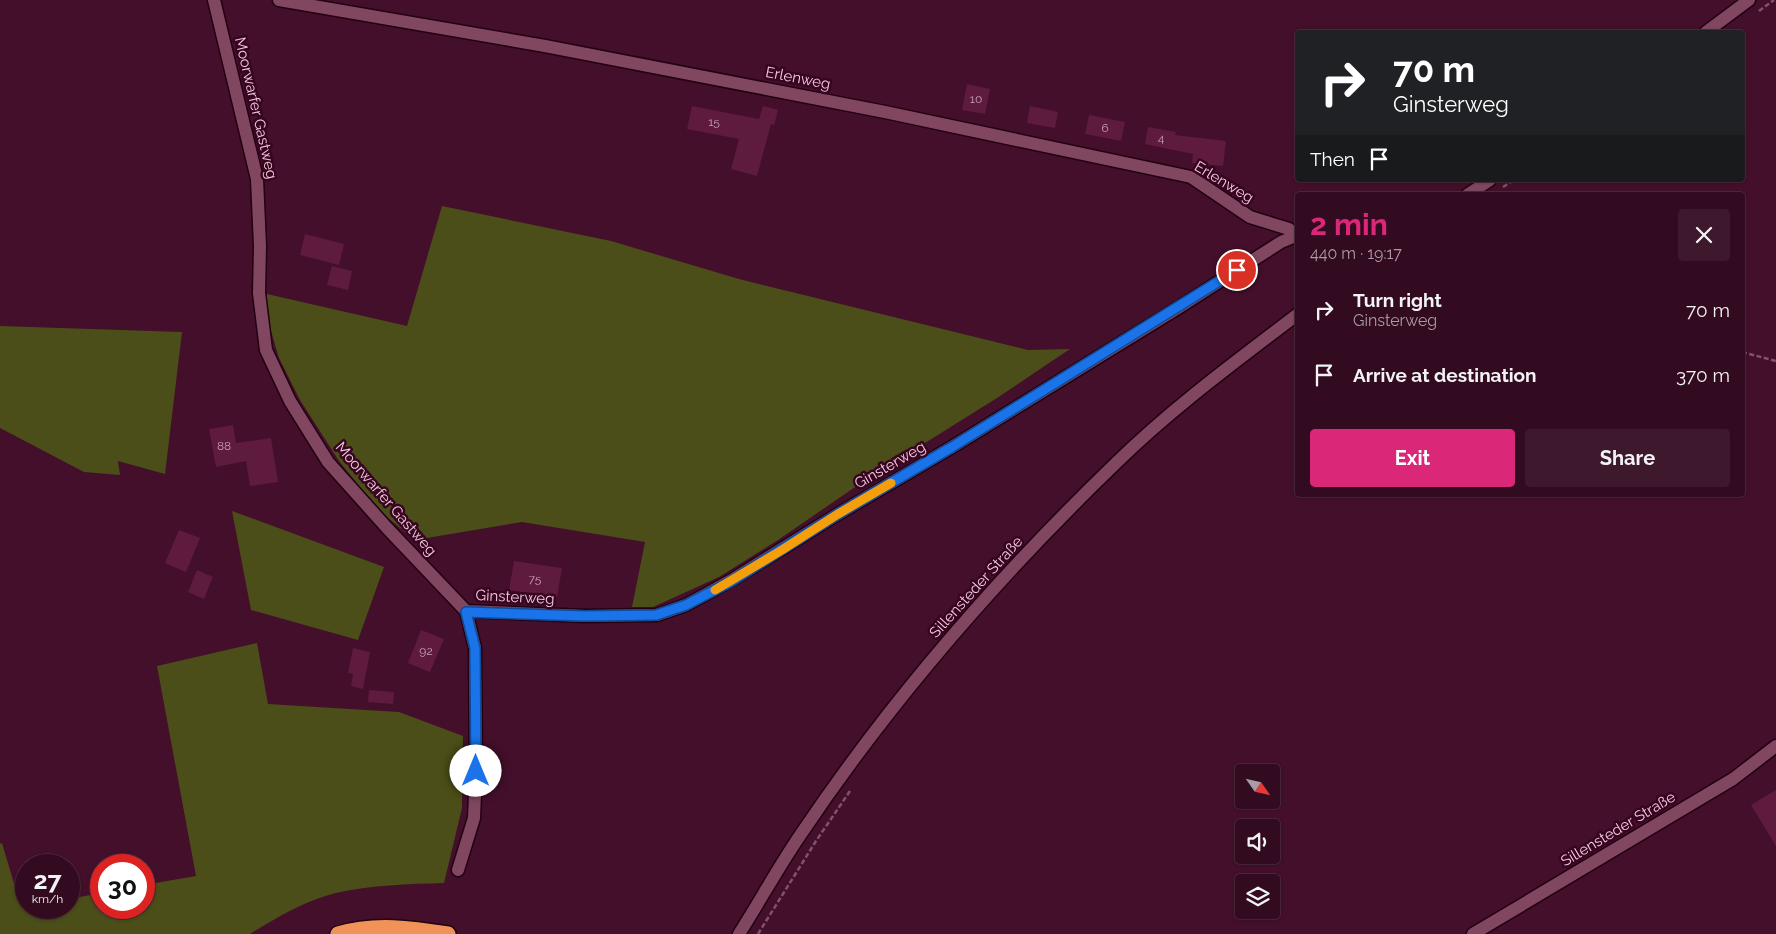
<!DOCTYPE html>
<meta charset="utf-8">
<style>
:root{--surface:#330b20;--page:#3e192d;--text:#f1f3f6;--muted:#a99ba5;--line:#4e2b3e;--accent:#db2777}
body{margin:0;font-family:Raleway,sans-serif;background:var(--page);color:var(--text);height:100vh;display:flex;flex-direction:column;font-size:19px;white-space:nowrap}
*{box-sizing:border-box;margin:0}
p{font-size:16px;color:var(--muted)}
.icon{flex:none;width:28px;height:28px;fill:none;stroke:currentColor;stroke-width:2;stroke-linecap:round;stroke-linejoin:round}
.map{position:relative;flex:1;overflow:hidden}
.side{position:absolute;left:1295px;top:192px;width:450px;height:305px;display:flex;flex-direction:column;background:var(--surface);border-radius:5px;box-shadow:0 1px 4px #0004,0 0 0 1px var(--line)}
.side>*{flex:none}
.guide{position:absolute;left:1295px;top:30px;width:450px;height:152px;border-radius:5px;box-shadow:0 1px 4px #0004,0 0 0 1px var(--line);background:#202124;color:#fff;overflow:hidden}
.needle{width:32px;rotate:124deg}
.tools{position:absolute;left:1235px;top:764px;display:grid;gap:10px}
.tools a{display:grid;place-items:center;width:45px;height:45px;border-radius:5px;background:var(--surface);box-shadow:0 1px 4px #0004,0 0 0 1px var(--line);font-size:25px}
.speed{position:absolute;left:15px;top:854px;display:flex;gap:10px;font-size:25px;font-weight:700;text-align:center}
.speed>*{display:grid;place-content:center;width:65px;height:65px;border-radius:50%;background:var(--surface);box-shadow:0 1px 4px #0004,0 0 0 1px var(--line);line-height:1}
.speed small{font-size:12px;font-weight:400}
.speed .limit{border:8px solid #d22;background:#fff;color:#111}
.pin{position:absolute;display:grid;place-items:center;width:42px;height:42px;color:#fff;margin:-21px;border:2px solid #fff;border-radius:50%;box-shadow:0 1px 5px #0007}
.me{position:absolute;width:55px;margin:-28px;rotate:0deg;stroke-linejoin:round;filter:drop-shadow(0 0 4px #0008)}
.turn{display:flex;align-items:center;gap:18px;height:105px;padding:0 15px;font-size:22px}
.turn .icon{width:65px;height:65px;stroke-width:2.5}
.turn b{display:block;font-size:35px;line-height:42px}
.then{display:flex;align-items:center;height:48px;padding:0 15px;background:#0003;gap:10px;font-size:19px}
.round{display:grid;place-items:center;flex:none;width:52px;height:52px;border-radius:5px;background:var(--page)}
.summary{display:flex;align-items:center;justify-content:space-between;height:85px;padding:0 15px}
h1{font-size:30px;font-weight:700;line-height:38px;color:var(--accent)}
.button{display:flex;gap:10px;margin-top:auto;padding:10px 15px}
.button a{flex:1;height:58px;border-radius:5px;background:var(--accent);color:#fff;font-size:20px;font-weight:700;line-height:58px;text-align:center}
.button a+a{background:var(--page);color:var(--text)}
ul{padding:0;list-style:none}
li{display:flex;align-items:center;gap:15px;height:65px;padding:0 15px}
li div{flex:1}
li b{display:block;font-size:19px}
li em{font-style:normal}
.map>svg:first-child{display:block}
.green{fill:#4b4e18}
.building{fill:#5e1b3d}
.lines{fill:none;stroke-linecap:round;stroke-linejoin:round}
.minor-casing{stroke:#230012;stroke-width:15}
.highway-casing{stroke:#230012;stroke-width:18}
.path{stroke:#815268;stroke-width:2.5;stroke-dasharray:5 2.5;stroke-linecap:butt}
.minor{stroke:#814761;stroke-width:12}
.highway{stroke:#f19356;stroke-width:15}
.route-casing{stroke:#114b97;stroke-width:12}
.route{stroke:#1a73e8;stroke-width:9}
.slow{stroke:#f59e0b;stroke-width:9}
.labels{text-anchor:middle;stroke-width:5;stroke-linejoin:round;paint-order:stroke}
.number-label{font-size:12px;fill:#cca0b3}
.street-label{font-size:15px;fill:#f0cdda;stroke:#380421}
</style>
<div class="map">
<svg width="1776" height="934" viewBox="0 0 1776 934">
<rect width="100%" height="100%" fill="#440f2a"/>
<path class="green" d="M442,206L611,241L739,279L1028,350L1070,349L997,398L861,483L778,540L719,577L653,607H632L645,542L522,522L415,540L378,510L339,461L300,400L279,358L266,314L267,294L407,326Z
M0,326L182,332L165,474L118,461L120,475L84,472L0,428Z
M232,511L384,567L358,640L251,610Z
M257,643L268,704L399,712L463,736L462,808L444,883C408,884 371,885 336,893C306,900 276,918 250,934H0V844L2,843L21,907L69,908V899L101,893V908H144V885L196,876L157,666Z"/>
<path class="building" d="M967,84L990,89L985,114L962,110Z
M692,106L759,119L763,106L778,110L774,125L771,124L757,176L731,169L739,139L687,129Z
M1030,106L1058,112L1055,128L1027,123Z
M1089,115L1125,122L1121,141L1085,134Z
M1148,127L1176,132L1175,135L1226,141L1223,166L1192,163L1193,154L1145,144Z
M305,234L344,244L339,265L300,255Z
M332,266L352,271L348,290L327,285Z
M233,425L236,443L271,438L278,482L250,486L246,461L216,467L209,429Z
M179,530L200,538L186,572L165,563Z
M514,561L562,568L557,597L509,590Z
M197,570L213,577L204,599L188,592Z
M421,630L444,639L430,672L408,663Z
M353,648L370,652L363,689L351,686L353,674L348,673Z
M369,690L394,692L393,704L368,702Z
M1776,790V846L1751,805Z"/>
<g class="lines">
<defs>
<path id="minor" d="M214,0L257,179L260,246L259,293L266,350L290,401L328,462L387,528L466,611L475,648L476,771L474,818L458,870
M279,0L545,46L885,112L1191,177L1250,217L1289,229L1294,235
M1706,32L1749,0
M1467,195L1490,180
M466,611L585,616L657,615L686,605L730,581L838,514L952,447L1178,308L1281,242L1298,235
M739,934C760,901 779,866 801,834C891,700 999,576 1115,464C1171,409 1235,362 1298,314
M1473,934L1733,779L1776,746"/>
<path id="highway" d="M338,934C374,923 412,928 448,934"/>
</defs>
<use href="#minor" class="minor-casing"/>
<use href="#highway" class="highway-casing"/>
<path class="path" d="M1759,11L1774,0
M1503,187L1514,180
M1742,352L1776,361
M758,934L816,841L850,791"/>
<use href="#minor" class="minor"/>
<use href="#highway" class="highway"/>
</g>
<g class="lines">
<defs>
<path id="route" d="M476,771L475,648L466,612L585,616L656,615L686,605L730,582L838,514L952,447L1237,270"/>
</defs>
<use href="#route" class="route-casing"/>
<use href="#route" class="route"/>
<path class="slow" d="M715,590L782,550L838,514L891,483"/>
</g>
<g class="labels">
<g class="number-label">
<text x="976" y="103">10</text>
<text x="714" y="126">15</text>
<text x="1105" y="132">6</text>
<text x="1161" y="142">4</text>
<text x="224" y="450">88</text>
<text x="535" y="583">75</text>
<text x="426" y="655">92</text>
</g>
<g class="street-label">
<text transform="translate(798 78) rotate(11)" y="5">Erlenweg</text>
<text transform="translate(256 108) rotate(77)" y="5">Moorwarfer Gastweg</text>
<text transform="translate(1224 182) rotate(31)" y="5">Erlenweg</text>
<text transform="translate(890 465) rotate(-30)" y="5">Ginsterweg</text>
<text transform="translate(386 499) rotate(49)" y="5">Moorwarfer Gastweg</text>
<text transform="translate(976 587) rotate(-48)" y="5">Sillensteder Straße</text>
<text transform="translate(515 597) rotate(3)" y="5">Ginsterweg</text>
<text transform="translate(1618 829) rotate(-31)" y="5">Sillensteder Straße</text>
</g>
</g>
</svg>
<div class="tools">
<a><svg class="needle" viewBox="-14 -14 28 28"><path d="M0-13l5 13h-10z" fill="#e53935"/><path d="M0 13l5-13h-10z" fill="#a99ba5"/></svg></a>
<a><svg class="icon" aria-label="sound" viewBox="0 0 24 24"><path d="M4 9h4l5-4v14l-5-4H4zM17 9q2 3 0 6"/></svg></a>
<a><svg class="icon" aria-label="layers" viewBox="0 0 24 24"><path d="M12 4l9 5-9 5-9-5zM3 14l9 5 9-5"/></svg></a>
</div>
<div class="speed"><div>27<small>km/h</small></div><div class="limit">30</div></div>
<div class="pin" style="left:1237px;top:270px;background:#d93025"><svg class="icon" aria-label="arrive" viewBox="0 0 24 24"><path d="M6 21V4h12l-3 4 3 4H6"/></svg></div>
<svg class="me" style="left:476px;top:771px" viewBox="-20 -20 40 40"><circle r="19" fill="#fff"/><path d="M0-13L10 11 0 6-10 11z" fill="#1a73e8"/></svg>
<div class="guide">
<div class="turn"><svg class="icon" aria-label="right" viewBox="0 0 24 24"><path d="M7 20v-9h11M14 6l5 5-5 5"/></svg><div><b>70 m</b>Ginsterweg</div></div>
<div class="then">Then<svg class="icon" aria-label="arrive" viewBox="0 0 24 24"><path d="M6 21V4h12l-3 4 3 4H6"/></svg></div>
</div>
<section class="side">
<div class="summary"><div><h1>2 min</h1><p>440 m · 19:17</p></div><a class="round"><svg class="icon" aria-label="close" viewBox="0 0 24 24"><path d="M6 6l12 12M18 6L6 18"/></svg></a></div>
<ul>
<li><svg class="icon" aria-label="right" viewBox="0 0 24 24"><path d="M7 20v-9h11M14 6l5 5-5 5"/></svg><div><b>Turn right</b><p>Ginsterweg</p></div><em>70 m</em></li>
<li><svg class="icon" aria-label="arrive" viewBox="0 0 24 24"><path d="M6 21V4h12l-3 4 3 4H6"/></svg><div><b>Arrive at destination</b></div><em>370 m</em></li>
</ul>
<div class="button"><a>Exit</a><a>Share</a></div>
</section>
</div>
